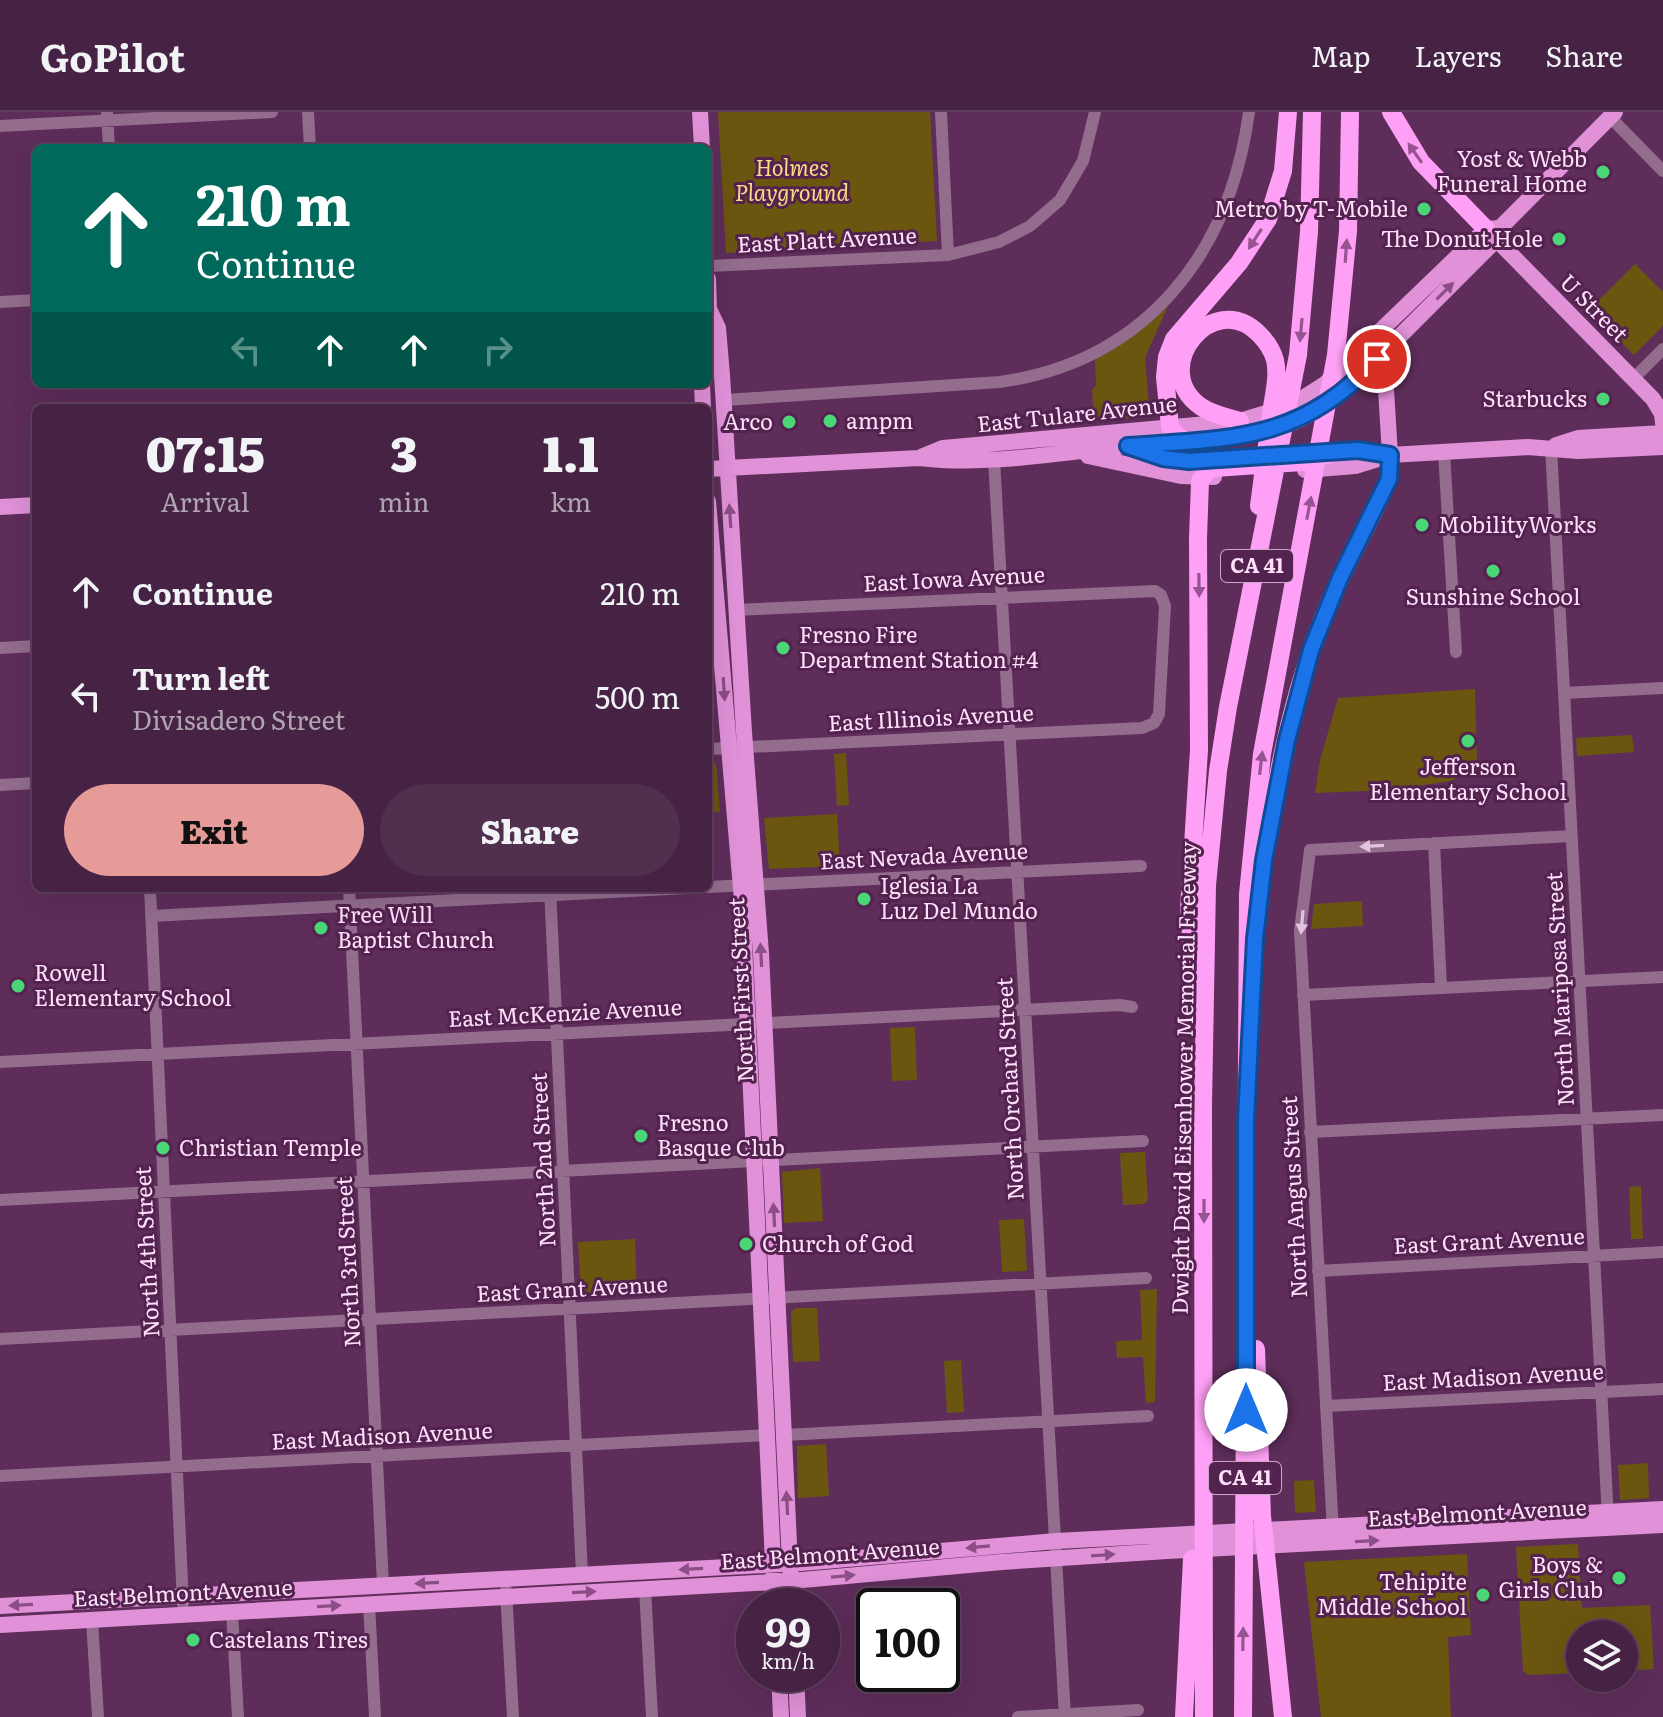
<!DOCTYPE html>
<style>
:root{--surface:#462244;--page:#502f4f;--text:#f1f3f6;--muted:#b0a4b2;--line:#5e3f5d;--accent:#e69b98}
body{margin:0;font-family:Literata,serif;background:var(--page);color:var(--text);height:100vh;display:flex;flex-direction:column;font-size:30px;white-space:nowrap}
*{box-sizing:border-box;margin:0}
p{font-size:26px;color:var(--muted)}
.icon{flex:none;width:44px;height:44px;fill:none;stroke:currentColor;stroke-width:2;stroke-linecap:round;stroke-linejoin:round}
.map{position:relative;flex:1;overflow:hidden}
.drawer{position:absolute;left:32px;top:292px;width:680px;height:488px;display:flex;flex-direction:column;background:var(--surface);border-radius:12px;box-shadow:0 8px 32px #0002,0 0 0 2px var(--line)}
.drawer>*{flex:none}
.hud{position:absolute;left:32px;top:32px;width:680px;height:244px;border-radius:12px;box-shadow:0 8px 32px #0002,0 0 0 2px var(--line);background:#00695c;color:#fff;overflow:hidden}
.buttons{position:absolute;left:1566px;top:1508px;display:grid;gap:16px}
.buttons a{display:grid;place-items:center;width:72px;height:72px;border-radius:50%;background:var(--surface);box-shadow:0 8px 32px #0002,0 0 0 2px var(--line);font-size:40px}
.speed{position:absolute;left:736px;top:1476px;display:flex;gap:16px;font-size:40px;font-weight:700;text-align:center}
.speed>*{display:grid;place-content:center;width:104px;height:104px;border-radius:50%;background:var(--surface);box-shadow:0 8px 32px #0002,0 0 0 2px var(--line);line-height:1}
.speed small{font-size:20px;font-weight:400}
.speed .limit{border:4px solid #111;border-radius:12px;background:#fff;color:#111}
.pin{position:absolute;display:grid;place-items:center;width:68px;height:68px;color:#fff;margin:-34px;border:4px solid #fff;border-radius:50%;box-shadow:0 2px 8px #0007}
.me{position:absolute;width:88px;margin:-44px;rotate:0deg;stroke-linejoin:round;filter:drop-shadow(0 0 6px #0008)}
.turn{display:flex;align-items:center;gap:28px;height:168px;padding:0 32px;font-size:36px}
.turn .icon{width:104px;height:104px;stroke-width:2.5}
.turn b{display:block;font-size:56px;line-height:68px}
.lanes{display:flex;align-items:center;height:76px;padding:0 32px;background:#0003;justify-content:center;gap:40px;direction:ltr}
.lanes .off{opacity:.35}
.eta{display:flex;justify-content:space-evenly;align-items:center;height:136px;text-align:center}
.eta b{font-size:48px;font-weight:800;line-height:56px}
.button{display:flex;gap:16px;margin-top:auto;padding:16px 32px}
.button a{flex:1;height:92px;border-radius:48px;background:var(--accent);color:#111;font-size:32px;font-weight:800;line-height:92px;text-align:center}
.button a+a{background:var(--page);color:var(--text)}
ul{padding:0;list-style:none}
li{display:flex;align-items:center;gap:24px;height:104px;padding:0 32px}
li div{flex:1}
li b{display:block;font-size:30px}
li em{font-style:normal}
header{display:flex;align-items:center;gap:48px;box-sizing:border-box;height:112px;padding:0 40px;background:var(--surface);border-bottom:2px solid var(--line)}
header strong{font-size:38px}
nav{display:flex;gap:44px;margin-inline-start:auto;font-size:28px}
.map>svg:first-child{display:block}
.green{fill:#6b5610}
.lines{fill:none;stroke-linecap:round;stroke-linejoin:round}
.minor{stroke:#936c8e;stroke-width:12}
.major{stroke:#e091d8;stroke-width:16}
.highway{stroke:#fea0f5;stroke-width:18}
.oneway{fill:#975491}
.oneway2{fill:#8b4e86}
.oneway3{fill:#e3c3df}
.route-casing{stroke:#114b97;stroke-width:20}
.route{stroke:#1a73e8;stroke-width:14}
.poi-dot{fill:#4ad677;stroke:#53224f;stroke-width:3}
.labels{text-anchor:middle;stroke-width:6;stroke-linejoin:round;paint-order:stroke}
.shield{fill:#53224f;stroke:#cba7c7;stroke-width:2}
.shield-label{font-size:20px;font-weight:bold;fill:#fee0fa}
.poi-label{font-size:22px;fill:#fee0fa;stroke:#53224f;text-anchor:start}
.park-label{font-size:22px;font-style:italic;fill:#f9da85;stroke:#53224f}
.street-label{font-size:22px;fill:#fee0fa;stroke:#53224f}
</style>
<header>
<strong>GoPilot</strong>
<nav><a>Map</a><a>Layers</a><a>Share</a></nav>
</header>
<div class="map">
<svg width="1663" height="1605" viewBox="0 0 1663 1605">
<rect width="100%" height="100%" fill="#5e2d5a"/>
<path class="green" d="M718,0H930L937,129L726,141Z
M1635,152L1663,180V214L1634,243L1589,198Z
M1170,189L1145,246L1149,293H1158L1148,305L1094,309L1092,277L1096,274L1095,246Z
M1475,577L1477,654L1451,669L1390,678L1315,681L1320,648L1338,586Z
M1632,623L1634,640L1577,644L1576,626Z
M846,641L849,693L837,694L834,642Z
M708,648L716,651L720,700L708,701Z
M837,702L840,754L769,757L764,706Z
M1362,789L1363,814L1311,817L1314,792Z
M915,915L917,968L892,969L890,916Z
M1145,1040L1148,1088L1144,1092L1123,1093L1120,1041Z
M820,1056L823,1109L784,1111L782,1060Z
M1641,1074L1643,1127H1631L1629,1075Z
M1024,1107L1027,1159L1002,1160L999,1108Z
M635,1127L637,1179L581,1182L578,1130Z
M1157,1177L1155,1290L1146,1291L1143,1245L1117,1246L1116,1229L1142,1228L1140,1178Z
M795,1196H817L820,1249L793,1250L791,1200Z
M961,1248L964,1300L947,1301L944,1249Z
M826,1332L829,1384L798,1386L797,1334Z
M1648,1351L1649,1386L1620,1388L1618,1353Z
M1314,1368L1316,1400L1295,1401L1294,1369Z
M1578,1432L1582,1496L1650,1493L1654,1557L1624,1559V1522H1580V1561L1528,1563L1523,1559L1516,1435Z
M1467,1442L1471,1523L1448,1525L1451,1605H1321L1304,1450Z"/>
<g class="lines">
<path class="minor" d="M107,0L109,36
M308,0L310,36
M941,0L948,143
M1610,5L1663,59
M0,14L272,0
M708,154L948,143L999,130L1030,114L1060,88L1083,49L1095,0
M0,190L36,188
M1633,267L1663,237
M724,288L1000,270C1147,249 1230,141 1249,0
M1551,335L1608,1406
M1444,340L1456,540
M994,347L1065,1605
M0,536L36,534
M1564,581L1663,576
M708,637L1142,616L1154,611L1159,602L1165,494L1161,483L1155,479L736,498
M0,673L36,671
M1434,731L1441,876
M708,775L1141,754
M150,776L183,1492
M349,776L383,1473
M550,776L582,1463
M151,804L688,776
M1303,883L1663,865
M0,950L1120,893L1132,895
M1310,1020L1663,1003
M0,1088L1143,1029
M1318,1159L1663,1140
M0,1227L1146,1166
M1326,1294L1663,1277
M784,1323L1148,1304
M0,1364L767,1323
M1333,1419L1300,819L1310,738L1572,724
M645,1476L652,1605
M506,1478L513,1605
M369,1492L375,1605
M232,1499L238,1605
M92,1508L98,1605
M1018,1605L1138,1598"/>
<path class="major" d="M700,0L702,36
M1490,121L1653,287L1662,302L1663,311
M708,167L709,197L718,216L722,263L744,620L761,841L792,1494
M702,272L703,296
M1556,333L1578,326L1663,321
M1134,336L1176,348L1233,347
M1328,340L1358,338L1390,343L1528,335L1578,339L1663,335
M1390,343L1385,261L1386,248L1392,234
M1088,344L1181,364L1214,365
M921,345L943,336L1240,309L1292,293L1325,272L1486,117L1499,116
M708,357L919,346C988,354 1057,341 1125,334C1185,328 1256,333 1310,302C1344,283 1369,254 1397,227C1430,194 1463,161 1496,128L1500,116L1615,0
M1305,358L1355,354L1384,345
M708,389L742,788L775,1494
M0,395L36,393
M0,1494L801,1451L1056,1429L1663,1397
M0,1513L791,1469L1002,1450L1167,1439L1663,1413
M779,1562L781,1605
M796,1562L798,1605"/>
<path class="highway" d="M1391,0L1421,50L1486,117
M1240,309C1226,305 1211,302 1200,294C1148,256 1213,175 1259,222C1266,229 1272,237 1275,248C1279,265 1273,285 1271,302C1267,333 1263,363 1259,394
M1185,329L1176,323L1170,315L1165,265L1167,245L1174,227L1239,151L1268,107L1283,59L1288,0
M1260,778C1271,688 1288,595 1321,511C1340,461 1368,416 1389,367L1390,343
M1195,882L1189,796L1199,638L1198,427L1200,369L1208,358L1215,356L1302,350L1340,339
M1256,1237L1262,1404L1283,1605
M1184,1605L1192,1447
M1204,1605L1203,993L1207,773L1218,659L1228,595L1298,243L1309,120L1312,0
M1243,1605L1248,782L1262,642L1336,243L1348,119L1350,0"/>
</g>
<defs><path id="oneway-solid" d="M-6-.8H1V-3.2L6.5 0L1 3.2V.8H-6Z" transform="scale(2)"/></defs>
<g class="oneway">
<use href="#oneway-solid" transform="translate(1415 41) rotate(-125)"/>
<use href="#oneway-solid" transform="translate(1255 127) rotate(123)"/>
<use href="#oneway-solid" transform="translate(1346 139) rotate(-86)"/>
<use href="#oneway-solid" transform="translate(1301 218) rotate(95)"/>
<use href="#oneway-solid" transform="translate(1309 396) rotate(-79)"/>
<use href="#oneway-solid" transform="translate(1199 473) rotate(89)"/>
<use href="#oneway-solid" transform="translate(1261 651) rotate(-83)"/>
<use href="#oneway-solid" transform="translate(1204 1099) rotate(90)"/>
<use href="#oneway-solid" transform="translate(1243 1527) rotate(-89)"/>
</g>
<g class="oneway2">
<use href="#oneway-solid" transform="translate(1445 179) rotate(-45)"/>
<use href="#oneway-solid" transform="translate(730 404) rotate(-94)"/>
<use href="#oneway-solid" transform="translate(724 577) rotate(86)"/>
<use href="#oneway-solid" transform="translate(761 843) rotate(-93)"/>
<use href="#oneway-solid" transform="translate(774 1103) rotate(-93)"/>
<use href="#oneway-solid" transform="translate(787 1391) rotate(-93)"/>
<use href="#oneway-solid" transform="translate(1367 1429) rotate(-3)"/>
<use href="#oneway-solid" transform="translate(978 1435) rotate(175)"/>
<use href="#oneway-solid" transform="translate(1103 1443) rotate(-4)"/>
<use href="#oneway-solid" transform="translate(691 1457) rotate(177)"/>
<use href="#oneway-solid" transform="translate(843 1464) rotate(-5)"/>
<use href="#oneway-solid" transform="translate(427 1471) rotate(177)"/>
<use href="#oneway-solid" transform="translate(584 1480) rotate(-3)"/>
<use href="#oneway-solid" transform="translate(21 1493) rotate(177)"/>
<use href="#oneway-solid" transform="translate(329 1494) rotate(-3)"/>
</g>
<g class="oneway3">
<use href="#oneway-solid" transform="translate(1372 734) rotate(177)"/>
<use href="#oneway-solid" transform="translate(1302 810) rotate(95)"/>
</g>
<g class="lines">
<defs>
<path id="route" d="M1246,1298V1008L1255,827L1264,748L1287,628L1311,538L1340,466L1389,367L1390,343L1358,338L1189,349L1163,346L1128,334C1233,326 1300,330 1377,247"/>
</defs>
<use href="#route" class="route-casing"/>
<use href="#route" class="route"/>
</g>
<g class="poi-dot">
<circle cx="1603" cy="60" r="8"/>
<circle cx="1424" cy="97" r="8"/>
<circle cx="1559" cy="127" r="8"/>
<circle cx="1603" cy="287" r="8"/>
<circle cx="830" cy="309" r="8"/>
<circle cx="789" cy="310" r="8"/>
<circle cx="1422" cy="413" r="8"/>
<circle cx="1493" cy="459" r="8"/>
<circle cx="783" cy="536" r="8"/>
<circle cx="1468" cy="629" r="8"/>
<circle cx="864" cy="787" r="8"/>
<circle cx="321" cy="816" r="8"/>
<circle cx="18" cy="874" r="8"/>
<circle cx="641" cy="1024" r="8"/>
<circle cx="163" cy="1036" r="8"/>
<circle cx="746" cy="1132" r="8"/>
<circle cx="1619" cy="1466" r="8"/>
<circle cx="1483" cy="1483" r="8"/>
<circle cx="193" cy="1528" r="8"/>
</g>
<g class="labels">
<g class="shield">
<rect x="1221" y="438" width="72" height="32" rx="6"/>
<rect x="1209" y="1350" width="72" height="32" rx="6"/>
</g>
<g class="shield-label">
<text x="1257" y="461">CA 41</text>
<text x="1245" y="1373">CA 41</text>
</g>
<g class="poi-label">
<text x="1587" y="55" text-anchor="end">Yost &amp; Webb<tspan x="1587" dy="25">Funeral Home</tspan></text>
<text x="1408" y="105" text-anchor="end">Metro by T-Mobile</text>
<text x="1543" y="135" text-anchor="end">The Donut Hole</text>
<text x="1587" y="295" text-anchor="end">Starbucks</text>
<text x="846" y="317">ampm</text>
<text x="773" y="318" text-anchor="end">Arco</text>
<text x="1438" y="421">MobilityWorks</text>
<text x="1493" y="493" text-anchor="middle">Sunshine School</text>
<text x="799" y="531">Fresno Fire<tspan x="799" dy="25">Department Station #4</tspan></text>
<text x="1468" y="663" text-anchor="middle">Jefferson<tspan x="1468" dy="25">Elementary School</tspan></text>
<text x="880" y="782">Iglesia La<tspan x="880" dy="25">Luz Del Mundo</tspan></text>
<text x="337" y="811">Free Will<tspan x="337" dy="25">Baptist Church</tspan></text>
<text x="34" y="869">Rowell<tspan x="34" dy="25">Elementary School</tspan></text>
<text x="657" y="1019">Fresno<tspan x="657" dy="25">Basque Club</tspan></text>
<text x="179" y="1044">Christian Temple</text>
<text x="762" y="1140">Church of God</text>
<text x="1603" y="1461" text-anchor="end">Boys &amp;<tspan x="1603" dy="25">Girls Club</tspan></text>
<text x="1467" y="1478" text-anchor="end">Tehipite<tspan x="1467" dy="25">Middle School</tspan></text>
<text x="209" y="1536">Castelans Tires</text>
</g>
<g class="park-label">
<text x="792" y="64">Holmes<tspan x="792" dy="25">Playground</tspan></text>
</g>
<g class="street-label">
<text transform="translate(827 128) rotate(-3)" y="8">East Platt Avenue</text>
<text transform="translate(1594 196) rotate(45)" y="8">U Street</text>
<text transform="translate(1077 302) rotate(-6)" y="8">East Tulare Avenue</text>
<text transform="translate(954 467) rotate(-3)" y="8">East Iowa Avenue</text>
<text transform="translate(931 606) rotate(-3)" y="8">East Illinois Avenue</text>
<text transform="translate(924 744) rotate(-3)" y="8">East Nevada Avenue</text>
<text transform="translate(1560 877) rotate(-93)" y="8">North Mariposa Street</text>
<text transform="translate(741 878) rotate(-93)" y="8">North First Street</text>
<text transform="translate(565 901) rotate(-3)" y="8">East McKenzie Avenue</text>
<text transform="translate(1184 966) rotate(-89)" y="8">Dwight David Eisenhower Memorial Freeway</text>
<text transform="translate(1010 977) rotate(-93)" y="8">North Orchard Street</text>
<text transform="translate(543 1048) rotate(-93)" y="8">North 2nd Street</text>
<text transform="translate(1294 1085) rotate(-93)" y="8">North Angus Street</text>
<text transform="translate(1489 1129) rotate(-3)" y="8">East Grant Avenue</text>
<text transform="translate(147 1140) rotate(-93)" y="8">North 4th Street</text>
<text transform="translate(348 1150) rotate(-93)" y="8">North 3rd Street</text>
<text transform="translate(572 1177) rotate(-3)" y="8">East Grant Avenue</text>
<text transform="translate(1493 1265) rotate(-3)" y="8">East Madison Avenue</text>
<text transform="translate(382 1324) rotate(-3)" y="8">East Madison Avenue</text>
<text transform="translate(1477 1401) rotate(-3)" y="8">East Belmont Avenue</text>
<text transform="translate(830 1442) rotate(-4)" y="8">East Belmont Avenue</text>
<text transform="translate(183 1481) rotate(-3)" y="8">East Belmont Avenue</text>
</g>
</g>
</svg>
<div class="buttons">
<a><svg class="icon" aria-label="layers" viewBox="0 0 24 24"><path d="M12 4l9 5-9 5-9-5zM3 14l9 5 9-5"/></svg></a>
</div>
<div class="speed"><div>99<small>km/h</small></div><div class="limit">100</div></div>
<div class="pin" style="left:1377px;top:247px;background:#d93025"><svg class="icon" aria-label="arrive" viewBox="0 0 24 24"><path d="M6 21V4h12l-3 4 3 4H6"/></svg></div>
<svg class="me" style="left:1246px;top:1298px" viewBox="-20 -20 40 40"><circle r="19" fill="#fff"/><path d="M0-13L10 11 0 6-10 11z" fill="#1a73e8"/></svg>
<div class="hud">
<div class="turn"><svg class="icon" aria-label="ahead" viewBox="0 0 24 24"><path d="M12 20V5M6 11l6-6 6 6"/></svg><div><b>210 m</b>Continue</div></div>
<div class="lanes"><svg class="icon off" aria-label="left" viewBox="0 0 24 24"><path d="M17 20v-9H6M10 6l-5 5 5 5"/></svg><svg class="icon" aria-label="ahead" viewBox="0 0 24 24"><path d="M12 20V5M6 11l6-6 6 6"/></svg><svg class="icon" aria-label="ahead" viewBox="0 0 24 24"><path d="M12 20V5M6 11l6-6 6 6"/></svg><svg class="icon off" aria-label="right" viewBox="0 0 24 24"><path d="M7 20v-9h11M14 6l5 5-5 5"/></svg></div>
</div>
<section class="drawer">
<div class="eta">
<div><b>07:15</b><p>Arrival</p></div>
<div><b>3</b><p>min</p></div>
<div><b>1.1</b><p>km</p></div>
</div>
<ul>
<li><svg class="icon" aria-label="ahead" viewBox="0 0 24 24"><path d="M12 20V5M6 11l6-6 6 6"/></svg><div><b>Continue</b></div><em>210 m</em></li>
<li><svg class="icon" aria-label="left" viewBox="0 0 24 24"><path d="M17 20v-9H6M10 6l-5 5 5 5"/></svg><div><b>Turn left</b><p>Divisadero Street</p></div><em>500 m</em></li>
</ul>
<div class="button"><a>Exit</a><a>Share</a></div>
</section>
</div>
